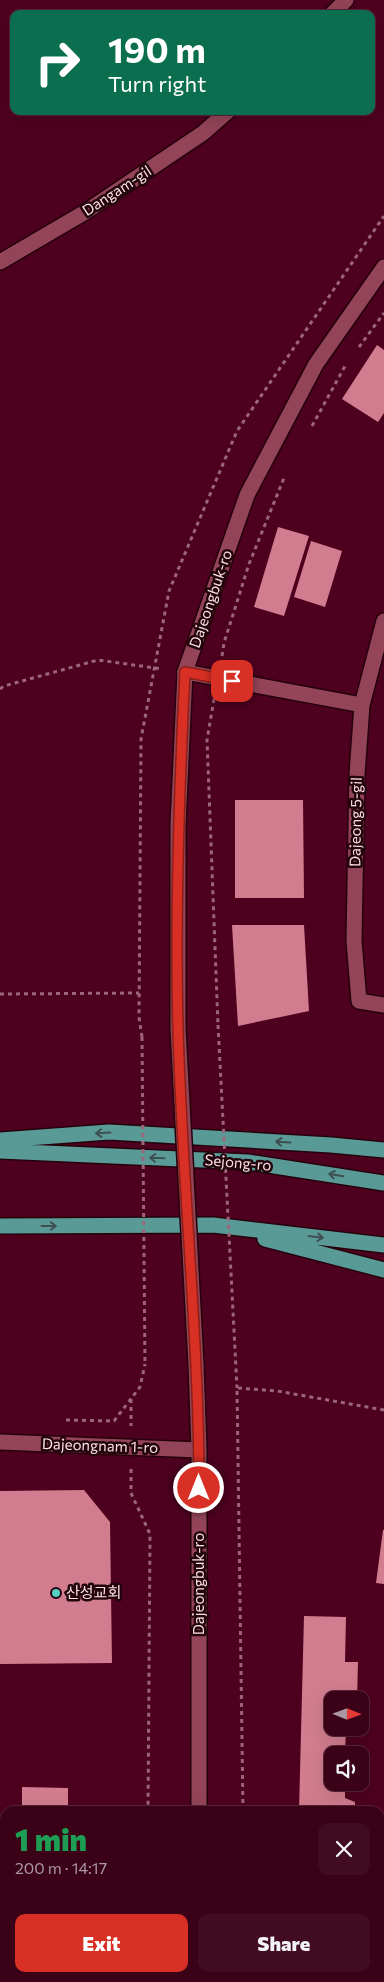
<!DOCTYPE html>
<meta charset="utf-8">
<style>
:root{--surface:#3a0117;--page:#410b20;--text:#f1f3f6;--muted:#ab97a1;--line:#542336;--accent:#d93025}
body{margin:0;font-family:Commissioner,"Noto Sans KR",sans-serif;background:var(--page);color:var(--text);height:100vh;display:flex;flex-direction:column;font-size:19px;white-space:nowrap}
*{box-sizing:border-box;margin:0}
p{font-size:16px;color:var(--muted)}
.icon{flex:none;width:28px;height:28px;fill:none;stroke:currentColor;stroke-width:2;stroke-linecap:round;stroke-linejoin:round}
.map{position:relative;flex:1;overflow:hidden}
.panel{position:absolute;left:0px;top:1806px;width:385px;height:176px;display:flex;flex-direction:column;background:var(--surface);border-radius:15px 15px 0 0;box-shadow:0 5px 20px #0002,0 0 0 1px var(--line)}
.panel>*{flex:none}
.hud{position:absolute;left:10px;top:10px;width:365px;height:105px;border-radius:10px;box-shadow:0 5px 20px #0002,0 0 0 1px var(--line);background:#0b6e4f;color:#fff;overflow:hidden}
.needle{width:32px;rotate:91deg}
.fabs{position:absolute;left:324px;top:1691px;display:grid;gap:10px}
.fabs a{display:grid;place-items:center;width:45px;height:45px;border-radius:10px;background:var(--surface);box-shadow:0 5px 20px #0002,0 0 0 1px var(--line);font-size:25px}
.pin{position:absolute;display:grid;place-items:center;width:42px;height:42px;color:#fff;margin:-21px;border-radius:10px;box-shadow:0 2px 8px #0006}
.me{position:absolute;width:55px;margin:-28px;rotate:0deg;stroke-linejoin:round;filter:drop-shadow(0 0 4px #0008)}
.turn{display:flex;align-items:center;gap:18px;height:105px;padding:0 15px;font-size:22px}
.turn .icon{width:65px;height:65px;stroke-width:2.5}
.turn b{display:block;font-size:35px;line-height:42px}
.round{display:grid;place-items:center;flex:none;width:52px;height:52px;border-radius:10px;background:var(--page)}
.headline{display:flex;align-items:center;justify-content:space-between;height:85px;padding:0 15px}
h1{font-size:30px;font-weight:800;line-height:38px;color:#1e9e55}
.cta{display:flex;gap:10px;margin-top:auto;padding:10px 15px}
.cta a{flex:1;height:58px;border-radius:10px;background:var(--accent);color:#fff;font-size:20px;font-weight:800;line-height:58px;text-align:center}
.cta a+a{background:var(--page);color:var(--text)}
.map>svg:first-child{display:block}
.building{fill:#d27d8f}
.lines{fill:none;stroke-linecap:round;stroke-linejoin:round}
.minor-casing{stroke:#25010c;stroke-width:18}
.tertiary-casing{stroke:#25010c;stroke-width:18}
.trunk-casing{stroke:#25010c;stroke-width:18}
.path{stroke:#9d6578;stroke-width:3;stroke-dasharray:4 4;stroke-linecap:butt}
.minor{stroke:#934458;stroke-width:15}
.tertiary{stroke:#934458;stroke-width:15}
.trunk{stroke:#5a9a96;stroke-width:15}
.tertiary-bridge-casing{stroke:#25010c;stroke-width:18;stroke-linecap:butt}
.path-bridge{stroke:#9d6578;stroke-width:3;stroke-dasharray:4 4;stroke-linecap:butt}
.tertiary-bridge{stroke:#934458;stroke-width:15}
.oneway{stroke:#3e4f51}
.route-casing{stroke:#8d1f18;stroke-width:12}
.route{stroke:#d93025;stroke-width:9}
.poi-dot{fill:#57cec2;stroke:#22040c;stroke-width:2}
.labels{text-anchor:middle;stroke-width:5;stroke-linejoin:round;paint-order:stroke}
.street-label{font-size:15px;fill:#fcdfe4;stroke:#22040c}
.poi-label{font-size:15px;fill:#fcdfe4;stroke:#22040c;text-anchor:start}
</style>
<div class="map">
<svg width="384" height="1982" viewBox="0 0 384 1982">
<rect width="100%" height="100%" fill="#4e011f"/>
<path class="building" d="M377,345L384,350V413L378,422L342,399Z
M278,527L309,536L284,616L254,607Z
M311,541L342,551L325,607L294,597Z
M235,800H303L304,898H235Z
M232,925H304L309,1011L238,1026Z
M84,1490L110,1522L112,1663L0,1664V1491Z
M383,1530H384V1584L376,1583Z
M304,1616L346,1617L345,1662H358L357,1700H332V1728H346L345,1755H332V1782H345V1798L355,1802V1811H299Z
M22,1787L68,1788V1811H22Z
M20,1978H65V1982H20Z
M315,1978H378V1982H315Z"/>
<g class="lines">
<defs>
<path id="minor" d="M332,14L346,0
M0,262L87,211L203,133L228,111
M384,621L362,705L357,774L354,941L359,1001L384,1005
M185,672L362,705"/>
<path id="tertiary" d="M178,1029V825L185,672L247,495L316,364L384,267
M196,1364L199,1450V1811
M0,1442L199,1450
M199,1978V1982"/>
<path id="trunk" d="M0,1140L109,1132L331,1145L384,1150
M0,1151L248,1162L384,1183
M0,1226L213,1225L384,1245
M265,1239L384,1270"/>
</defs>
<use href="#minor" class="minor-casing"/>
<use href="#tertiary" class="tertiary-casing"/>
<use href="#trunk" class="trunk-casing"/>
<path class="path" d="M359,347L384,313
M312,426L345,366
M222,656L224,643L249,564L284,478
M0,689L4,686L98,660L162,669
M214,699L207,740L218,1025
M0,994L139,993
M142,1037L139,1017L141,739L169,591L237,431L384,216
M131,1399V1426
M66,1420L114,1421L140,1387L145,1364
M131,1469V1493L150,1534L148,1811
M243,1811L237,1388L277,1391L384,1410
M246,1978V1982
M146,1982V1978"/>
<use href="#minor" class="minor"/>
<use href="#tertiary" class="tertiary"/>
<use href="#trunk" class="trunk"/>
<defs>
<path id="tertiary-bridge" d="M178,1029L196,1364"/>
</defs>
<use href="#tertiary-bridge" class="tertiary-bridge-casing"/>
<path class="path-bridge" d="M218,1025L237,1388
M142,1037L145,1364"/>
<use href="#tertiary-bridge" class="tertiary-bridge"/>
</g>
<defs><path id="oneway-shaft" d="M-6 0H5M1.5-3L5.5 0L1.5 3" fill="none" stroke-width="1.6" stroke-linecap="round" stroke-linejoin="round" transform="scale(1.25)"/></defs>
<g class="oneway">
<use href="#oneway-shaft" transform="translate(103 1133) rotate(177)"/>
<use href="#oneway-shaft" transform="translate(283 1142) rotate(-177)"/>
<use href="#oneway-shaft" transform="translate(157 1158) rotate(-178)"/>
<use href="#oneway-shaft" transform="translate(336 1175) rotate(-171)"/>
<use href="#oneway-shaft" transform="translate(49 1226)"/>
<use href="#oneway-shaft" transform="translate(316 1237) rotate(7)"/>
</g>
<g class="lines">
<defs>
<path id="route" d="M199,1488C199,1335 182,1182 178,1029C175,910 179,791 185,672L232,681"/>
</defs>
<use href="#route" class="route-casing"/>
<use href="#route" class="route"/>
</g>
<circle class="poi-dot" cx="56" cy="1593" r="5"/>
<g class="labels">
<g class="street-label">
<text transform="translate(117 191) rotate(-33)" y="5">Dangam-gil</text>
<text transform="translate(211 599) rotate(-71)" y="5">Dajeongbuk-ro</text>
<text transform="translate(356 822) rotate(-89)" y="5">Dajeong 5-gil</text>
<text transform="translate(238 1163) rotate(5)" y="5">Sejong-ro</text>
<text transform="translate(100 1446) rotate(2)" y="5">Dajeongnam 1-ro</text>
<text transform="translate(199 1584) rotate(-90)" y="5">Dajeongbuk-ro</text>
</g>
<g class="poi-label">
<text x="66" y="1598">산성교회</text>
</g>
</g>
</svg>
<div class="fabs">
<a><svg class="needle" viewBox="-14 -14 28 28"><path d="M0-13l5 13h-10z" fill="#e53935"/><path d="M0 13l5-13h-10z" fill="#ab97a1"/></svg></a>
<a><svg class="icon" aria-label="sound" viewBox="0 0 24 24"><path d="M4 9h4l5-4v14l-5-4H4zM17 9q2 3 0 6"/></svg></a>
</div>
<div class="pin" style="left:232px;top:681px;background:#d93025"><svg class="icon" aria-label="arrive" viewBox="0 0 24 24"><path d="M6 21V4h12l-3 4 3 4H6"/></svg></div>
<svg class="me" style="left:199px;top:1488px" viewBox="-20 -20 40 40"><circle r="17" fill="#d93025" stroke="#fff" stroke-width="3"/><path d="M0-11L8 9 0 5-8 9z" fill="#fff"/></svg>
<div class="hud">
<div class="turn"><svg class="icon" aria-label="right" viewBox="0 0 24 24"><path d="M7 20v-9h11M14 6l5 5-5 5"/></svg><div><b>190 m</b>Turn right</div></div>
</div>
<section class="panel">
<div class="headline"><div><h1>1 min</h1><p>200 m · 14:17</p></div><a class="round"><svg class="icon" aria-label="close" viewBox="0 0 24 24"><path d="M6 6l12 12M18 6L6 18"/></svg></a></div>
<div class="cta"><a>Exit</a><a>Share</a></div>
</section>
</div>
